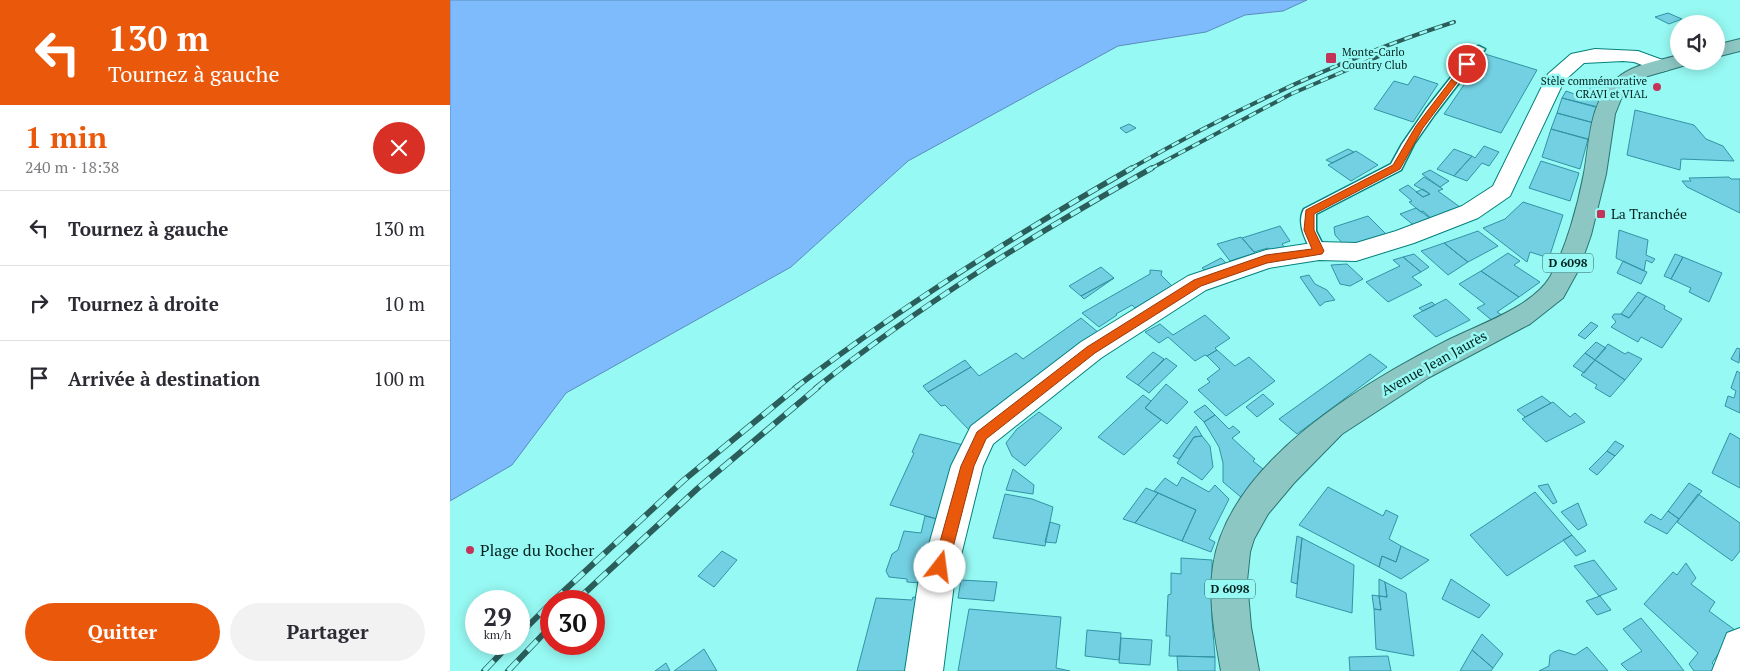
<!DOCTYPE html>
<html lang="fr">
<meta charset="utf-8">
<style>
:root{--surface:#fff;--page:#f2f2f3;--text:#2b2b33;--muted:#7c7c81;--line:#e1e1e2;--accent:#ea580c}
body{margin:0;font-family:"PT Serif",serif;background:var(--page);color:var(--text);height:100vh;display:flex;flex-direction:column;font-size:19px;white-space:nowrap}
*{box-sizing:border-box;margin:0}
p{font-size:16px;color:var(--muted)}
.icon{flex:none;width:28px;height:28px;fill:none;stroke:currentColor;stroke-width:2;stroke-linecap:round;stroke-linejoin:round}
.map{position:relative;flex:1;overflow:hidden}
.details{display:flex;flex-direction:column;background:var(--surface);width:450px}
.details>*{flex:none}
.banner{background:#ea580c;color:#fff;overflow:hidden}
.fabs{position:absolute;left:1220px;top:15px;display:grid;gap:10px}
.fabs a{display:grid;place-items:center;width:55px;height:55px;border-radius:50%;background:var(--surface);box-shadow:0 2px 12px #0003;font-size:25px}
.speed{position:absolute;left:15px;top:590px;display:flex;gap:10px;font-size:25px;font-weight:700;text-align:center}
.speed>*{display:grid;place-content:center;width:65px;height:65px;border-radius:50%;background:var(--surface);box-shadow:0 2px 12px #0003;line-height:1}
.speed small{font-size:12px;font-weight:400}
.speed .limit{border:8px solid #d22;background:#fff;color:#111}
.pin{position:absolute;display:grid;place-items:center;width:42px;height:42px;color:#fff;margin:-21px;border:2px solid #fff;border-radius:50%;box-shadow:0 1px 5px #0007}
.me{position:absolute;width:55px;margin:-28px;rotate:15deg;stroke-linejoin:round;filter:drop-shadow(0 0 4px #0008)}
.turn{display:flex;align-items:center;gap:18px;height:105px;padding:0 25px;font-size:22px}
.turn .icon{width:65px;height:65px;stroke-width:2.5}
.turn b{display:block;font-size:35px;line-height:42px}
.round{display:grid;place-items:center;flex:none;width:52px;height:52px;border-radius:26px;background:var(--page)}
.head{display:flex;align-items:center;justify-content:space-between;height:85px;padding:0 25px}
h1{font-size:30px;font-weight:600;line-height:38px;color:var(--accent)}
.primary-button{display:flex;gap:10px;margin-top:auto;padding:10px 25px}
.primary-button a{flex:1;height:58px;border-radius:30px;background:var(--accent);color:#fff;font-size:20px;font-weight:600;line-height:58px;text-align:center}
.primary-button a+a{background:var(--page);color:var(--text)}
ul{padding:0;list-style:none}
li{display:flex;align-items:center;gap:15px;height:75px;padding:0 25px;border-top:1px solid var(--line)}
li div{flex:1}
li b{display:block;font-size:19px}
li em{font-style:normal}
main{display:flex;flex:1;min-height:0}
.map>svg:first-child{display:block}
.water{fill:#7ebbfd;stroke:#598dbb}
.building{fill:#72d0e2;stroke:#3094a5}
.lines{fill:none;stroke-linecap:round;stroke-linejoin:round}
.service-casing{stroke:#03807c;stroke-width:3}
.minor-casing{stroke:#03807c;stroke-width:2}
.primary-casing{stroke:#2a7572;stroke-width:2}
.service{fill:#fff;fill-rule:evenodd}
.minor{fill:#fff;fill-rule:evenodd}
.primary{fill:#8cc7c4;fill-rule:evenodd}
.rail-far2-casing{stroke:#2b5e5b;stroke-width:4}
.rail-far1-casing{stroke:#2b5e5b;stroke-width:5.5}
.rail-casing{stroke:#2b5e5b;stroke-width:6}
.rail-far2{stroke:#97f9f3;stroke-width:2.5;stroke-dasharray:8;stroke-linecap:butt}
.rail-far1{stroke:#97f9f3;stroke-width:4;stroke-dasharray:11;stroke-linecap:butt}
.rail{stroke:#97f9f3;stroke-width:4.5;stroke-dasharray:14;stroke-linecap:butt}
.route{fill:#ea580c;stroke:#983908}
.poi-dot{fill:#c43458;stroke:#97f9f3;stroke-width:2}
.labels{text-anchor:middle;stroke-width:5;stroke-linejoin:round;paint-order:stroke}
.far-poi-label{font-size:11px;fill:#022221;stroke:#97f9f3;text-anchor:start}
.shield{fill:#97f9f3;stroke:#2f6260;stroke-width:1}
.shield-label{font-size:12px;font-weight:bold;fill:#022221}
.poi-label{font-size:14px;fill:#022221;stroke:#97f9f3;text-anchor:start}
.street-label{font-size:14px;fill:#022221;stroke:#97f9f3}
.near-poi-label{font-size:16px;fill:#022221;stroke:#97f9f3;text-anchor:start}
</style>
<main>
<section class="details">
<div class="banner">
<div class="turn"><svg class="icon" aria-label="left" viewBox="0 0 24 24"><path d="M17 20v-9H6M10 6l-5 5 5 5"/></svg><div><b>130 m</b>Tournez à gauche</div></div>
</div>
<div class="head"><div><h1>1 min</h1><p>240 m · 18:38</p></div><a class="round" style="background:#d93025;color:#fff"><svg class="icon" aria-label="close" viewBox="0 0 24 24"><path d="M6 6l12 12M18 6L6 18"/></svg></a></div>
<ul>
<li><svg class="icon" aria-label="left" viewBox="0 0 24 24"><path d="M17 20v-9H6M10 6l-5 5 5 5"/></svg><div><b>Tournez à gauche</b></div><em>130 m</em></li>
<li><svg class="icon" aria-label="right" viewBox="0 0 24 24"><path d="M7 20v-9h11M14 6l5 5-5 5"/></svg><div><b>Tournez à droite</b></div><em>10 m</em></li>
<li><svg class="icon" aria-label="arrive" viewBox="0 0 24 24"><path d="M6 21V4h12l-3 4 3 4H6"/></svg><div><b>Arrivée à destination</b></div><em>100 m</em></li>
</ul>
<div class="primary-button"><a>Quitter</a><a>Partager</a></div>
</section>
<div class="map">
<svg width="1290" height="671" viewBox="0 0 1290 671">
<rect width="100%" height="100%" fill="#97f9f3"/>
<path class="water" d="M0,0H857L833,11L795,15L756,32L668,46L458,161L341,267L116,393L62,465L0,501Z"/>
<path class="building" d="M1218,13L1232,19L1219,24L1205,17Z
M1035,54L1087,70L1051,133L994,114Z
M964,76L988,84L963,122L924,109L944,81L958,85Z
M1134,77L1149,82L1153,77L1162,80L1155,91L1149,108L1112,98L1116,91L1127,95Z
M1112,98L1148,107L1144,123L1107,113Z
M1185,110L1244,125L1256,139L1273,146L1284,161L1231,159L1230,170L1177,155Z
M1107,113L1144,123L1140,140L1101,129Z
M679,124L686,128L676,133L670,128Z
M1101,129L1138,139L1130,169L1092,157Z
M1034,146L1049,152L1039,166L1032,163L1017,181L1004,176L1022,156L1025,158Z
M898,149L904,152L882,163L876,160Z
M1004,149L1022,156L1004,176L987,169Z
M906,151L928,165L901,181L878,165Z
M1091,161L1129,173L1120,201L1079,188Z
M980,170L999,181L990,187L972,174Z
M974,177L993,189L988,191L1014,210L984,221L966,208L959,202L962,201L949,190L958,185L973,197L980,194L964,185Z
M1279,177L1281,179H1290V213L1237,187L1232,181H1241L1239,178Z
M973,189L980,194L973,197L966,192Z
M1073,202L1113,215L1099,258L1080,252L1077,262L1033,228L1055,219Z
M966,208L971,212L973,211L984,221L966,227L950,214Z
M918,216L938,236L903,247L894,245L885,235L884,227Z
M830,226L840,241L832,244L835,248L822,252L818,248L804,252L792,238Z
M1169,230L1198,240L1196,255L1205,259L1202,263L1196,260L1194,271L1166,258Z
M1028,231L1048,246L1018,262L994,243Z
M791,237L805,253L780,261L767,244Z
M994,243L1018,262L998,275L971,251Z
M1058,253L1070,261L1064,265L1090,282L1069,297L1031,271Z
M964,254L979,267L971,272L953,257Z
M1225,254L1233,257L1221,279L1214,276Z
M953,257L971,272L962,277L972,285L938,302L916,282L950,266L943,260Z
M1233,257L1272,273L1259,302L1239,292L1241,288L1221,279Z
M771,258L778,265L760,275L752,268Z
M1173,261L1197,272L1191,284L1167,273Z
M897,264L913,279L900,286L890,284L881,265Z
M651,267L664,278L631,296L619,286Z
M700,270L712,271L711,275L722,286L685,308L682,305L666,314L667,315L649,327L632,313L700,274Z
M1031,271L1069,297L1047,312L1055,317L1045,323L1027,308L1035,304L1009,284Z
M859,275L865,284L877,290L885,300L875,302L870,306L850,277Z
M664,278L634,299L631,296Z
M1188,292L1196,296L1179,318L1171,314Z
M1196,296L1215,306L1214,309L1232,319L1212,348L1191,337L1188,342L1161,327L1166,322L1162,317L1164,314H1171L1179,318Z
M996,299L1020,320L986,337L963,316Z
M982,302L985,305L973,311L969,308Z
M755,315L780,338L765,348L767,350L757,356L755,355L745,361L718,337L709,343L695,332L710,324L723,335Z
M631,318L649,333L521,432L495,405L491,406L478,392L521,367L529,376L566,353L573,359Z
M1141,322L1148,326L1135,339L1128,335Z
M1146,342L1156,348L1145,360L1135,353Z
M1158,344L1175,354L1178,352L1192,359L1175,380L1145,360Z
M1287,348L1290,349L1289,363L1281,359Z
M767,350L785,366L799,357L825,381L776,416L748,390L760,382L757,379L770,369L757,356Z
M703,352L714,359L688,385L676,377Z
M1135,353L1145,360L1134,373L1123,366Z
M920,354L937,367L847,434L829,419Z
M716,358L727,366L699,393L688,385Z
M515,360L521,367L478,392L473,386Z
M1145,360L1175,380L1160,397L1145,388L1147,385L1131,375Z
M1287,371L1290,373V413L1275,406L1278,396L1284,398L1286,391L1281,388Z
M716,384L738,402L717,424L695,408Z
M813,394L824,404L807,417L796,407Z
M693,395L701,401L695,408L711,420L674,455L648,437Z
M1092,396L1101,403L1075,417L1067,410Z
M1103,402L1120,417L1125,413L1135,422L1096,442L1072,419Z
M755,405L765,415L754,422L744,412Z
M589,412L612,428L575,466L562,456L556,443L567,429Z
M765,415L779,429L783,426L790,432L782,438L805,459L803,461L818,473L792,498L773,482V463L769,447L754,422Z
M746,426L752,436L744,437L729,459L723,456Z
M1280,433L1290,439V488L1262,473Z
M470,434L517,446L487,519L440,505L464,453L462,452Z
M752,436L760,446L763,467L752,480L727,463L744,437Z
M1165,441L1174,446L1165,456L1157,451Z
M1157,451L1165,456L1147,475L1139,469Z
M563,469L584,485L583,494L556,490Z
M732,477L759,492L765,485L779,499L759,539L765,542L761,552L732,541L746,510L704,491L715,478L727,486Z
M1239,483L1252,491L1229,519L1218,511Z
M1098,484L1107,502L1103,504L1088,486Z
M878,487L933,516L936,510L948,516L939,539L951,546L946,562L932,556L929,567L849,525Z
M696,488L708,493L685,523L673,519Z
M1085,492L1122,535L1057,576L1020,535Z
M708,493L746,510L732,541L685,523Z
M555,494L582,499L603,507L595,546L543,538Z
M1248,494L1290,523V551L1282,561L1227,522Z
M1128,503L1137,525L1128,530L1111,512Z
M1218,511L1229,519L1217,534L1194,522L1201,514L1211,520Z
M475,516L487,519L472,583L457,582V579L439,577L436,571L442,554L448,550L454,531L471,533Z
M600,522L610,525L606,543L595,542Z
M1122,535L1136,551L1126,556L1113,540Z
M847,536L852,538L847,584L841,582Z
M852,538L904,565L902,613L846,597Z
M951,546L979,560L951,579L929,567L932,556L946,562Z
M272,551L287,560L264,587L248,576Z
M731,558L762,560V619L765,657L719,656L720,636H716L718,595L721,594V573L731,574Z
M1144,560L1167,589L1149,596L1124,566Z
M1236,563L1246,578L1241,584L1265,602L1259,611L1285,630L1262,663L1269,669L1268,671H1244L1239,664L1248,653L1194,604L1223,572L1227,575Z
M929,579L935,582L937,597L929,596Z
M1001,579L1040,605L1029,618L992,599Z
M511,580L547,582L544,601L508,598Z
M935,582L956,593L964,656L926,649L924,609L931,610L929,596L937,597Z
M922,595L929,596L931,610L924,609Z
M1150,596L1161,610L1147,615L1136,601Z
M463,597L472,598L458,671H407L426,598L462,600Z
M519,609L611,617L606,668L620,671H508Z
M1191,618L1221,654L1234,671H1178L1171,664L1192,651L1173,629Z
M637,630L671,633L669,660L635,656Z
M1032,634L1053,654L1043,668L1022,650Z
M671,638L702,640L700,665L669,663Z
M1137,647L1158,671H1089L1099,666L1100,655L1104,652L1109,650L1125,655Z
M254,649L267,671H224Z
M1022,650L1043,668L1041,671H1010Z
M727,656L765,657V671H728Z
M938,656L941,671H900L899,657Z
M216,663L220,671H205Z"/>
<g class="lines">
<defs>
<path id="service" d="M1029,46L1035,49L985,114L964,144L951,170L866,214V231L876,251L874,255L869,256L864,255C856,242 846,223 854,209L941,164L952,144L976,109L1025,47Z"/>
<path id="minor" d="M1145,49L1188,51L1218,62L1221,66L1218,70L1211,72L1184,62L1173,61L1134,63L1114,81L1060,196L1028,218L964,243L906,261L869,260L819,268L756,290L651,358L543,444L533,466L504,584L493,671H455L468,584L501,466L521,426L631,342L738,276L816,250L869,242L906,243L946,231L1012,206L1043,186L1098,74L1121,54Z
M1290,628V671H1262L1277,633Z"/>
<path id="primary" d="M1290,39V51L1266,57V45Z
M1229,55V61H1238L1236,65L1198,76L1184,84L1173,94L1165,114L1156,174L1141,235L1129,269L1113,298L1080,324L978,378L892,434L844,483L818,514L804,539L800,552L797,581L801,627L809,671H771C765,637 758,601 763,566C778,462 915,382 1000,339C1030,324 1082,307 1100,277C1116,249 1128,205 1134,173C1140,141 1139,101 1166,79C1183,64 1208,61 1229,55Z"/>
</defs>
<use href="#service" class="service-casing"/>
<use href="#minor" class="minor-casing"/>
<use href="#primary" class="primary-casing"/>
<use href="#service" class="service"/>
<use href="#minor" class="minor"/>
<use href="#primary" class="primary"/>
<defs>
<path id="rail-far2" d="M680,169C783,110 890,59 1004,22
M700,169L841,94L932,55"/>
<path id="rail-far1" d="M345,388C452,306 565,235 682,168
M366,388C471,304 585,234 702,168"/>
<path id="rail" d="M103,601L234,480L347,387
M126,601L247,489L368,387
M69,635L101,603
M34,671L60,644
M58,671L101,626"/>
</defs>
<use href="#rail-far2" class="rail-far2-casing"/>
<use href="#rail-far1" class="rail-far1-casing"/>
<use href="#rail" class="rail-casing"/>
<use href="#rail-far2" class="rail-far2"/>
<use href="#rail-far1" class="rail-far1"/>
<use href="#rail" class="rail"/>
</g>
<path class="route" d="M1014,63L1021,64L973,128L950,169L864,214V230L874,251L872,254L817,263L751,286L645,353L536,439L524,466L498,567L496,572L490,574L485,572L483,567L511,466L527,432L637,347L744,280L816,255L862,249L854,230L856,210L943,165L966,126Z"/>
<g class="poi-dot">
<rect x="875" y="52" width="12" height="12" rx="2.5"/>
<circle cx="1207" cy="87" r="5"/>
<rect x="1146" y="209" width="10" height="10" rx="2.5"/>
<circle cx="20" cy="550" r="5"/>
</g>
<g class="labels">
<g class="far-poi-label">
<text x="892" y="56">Monte-Carlo<tspan x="892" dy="13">Country Club</tspan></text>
<text x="1197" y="85" text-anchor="end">Stèle commémorative<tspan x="1197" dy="13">CRAVI et VIAL</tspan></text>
</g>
<g class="shield">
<rect x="1093" y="253.5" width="50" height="19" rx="4"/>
<rect x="755" y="579.5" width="50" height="19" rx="4"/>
</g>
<g class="shield-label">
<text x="1118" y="267">D 6098</text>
<text x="780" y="593">D 6098</text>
</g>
<g class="poi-label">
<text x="1161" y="219">La Tranchée</text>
</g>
<g class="street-label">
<text transform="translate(984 363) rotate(-29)" y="5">Avenue Jean Jaurès</text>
</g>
<g class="near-poi-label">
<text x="30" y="556">Plage du Rocher</text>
</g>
</g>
</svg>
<div class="fabs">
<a><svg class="icon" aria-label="sound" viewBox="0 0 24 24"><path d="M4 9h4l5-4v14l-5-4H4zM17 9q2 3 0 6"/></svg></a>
</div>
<div class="speed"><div>29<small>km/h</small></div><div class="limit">30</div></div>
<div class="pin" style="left:1017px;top:64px;background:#d93025"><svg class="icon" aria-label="arrive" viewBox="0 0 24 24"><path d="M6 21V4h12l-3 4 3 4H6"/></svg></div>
<svg class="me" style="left:490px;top:567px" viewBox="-20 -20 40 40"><circle r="19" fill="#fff"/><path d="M0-13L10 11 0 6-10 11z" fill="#ea580c"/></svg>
</div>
</main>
